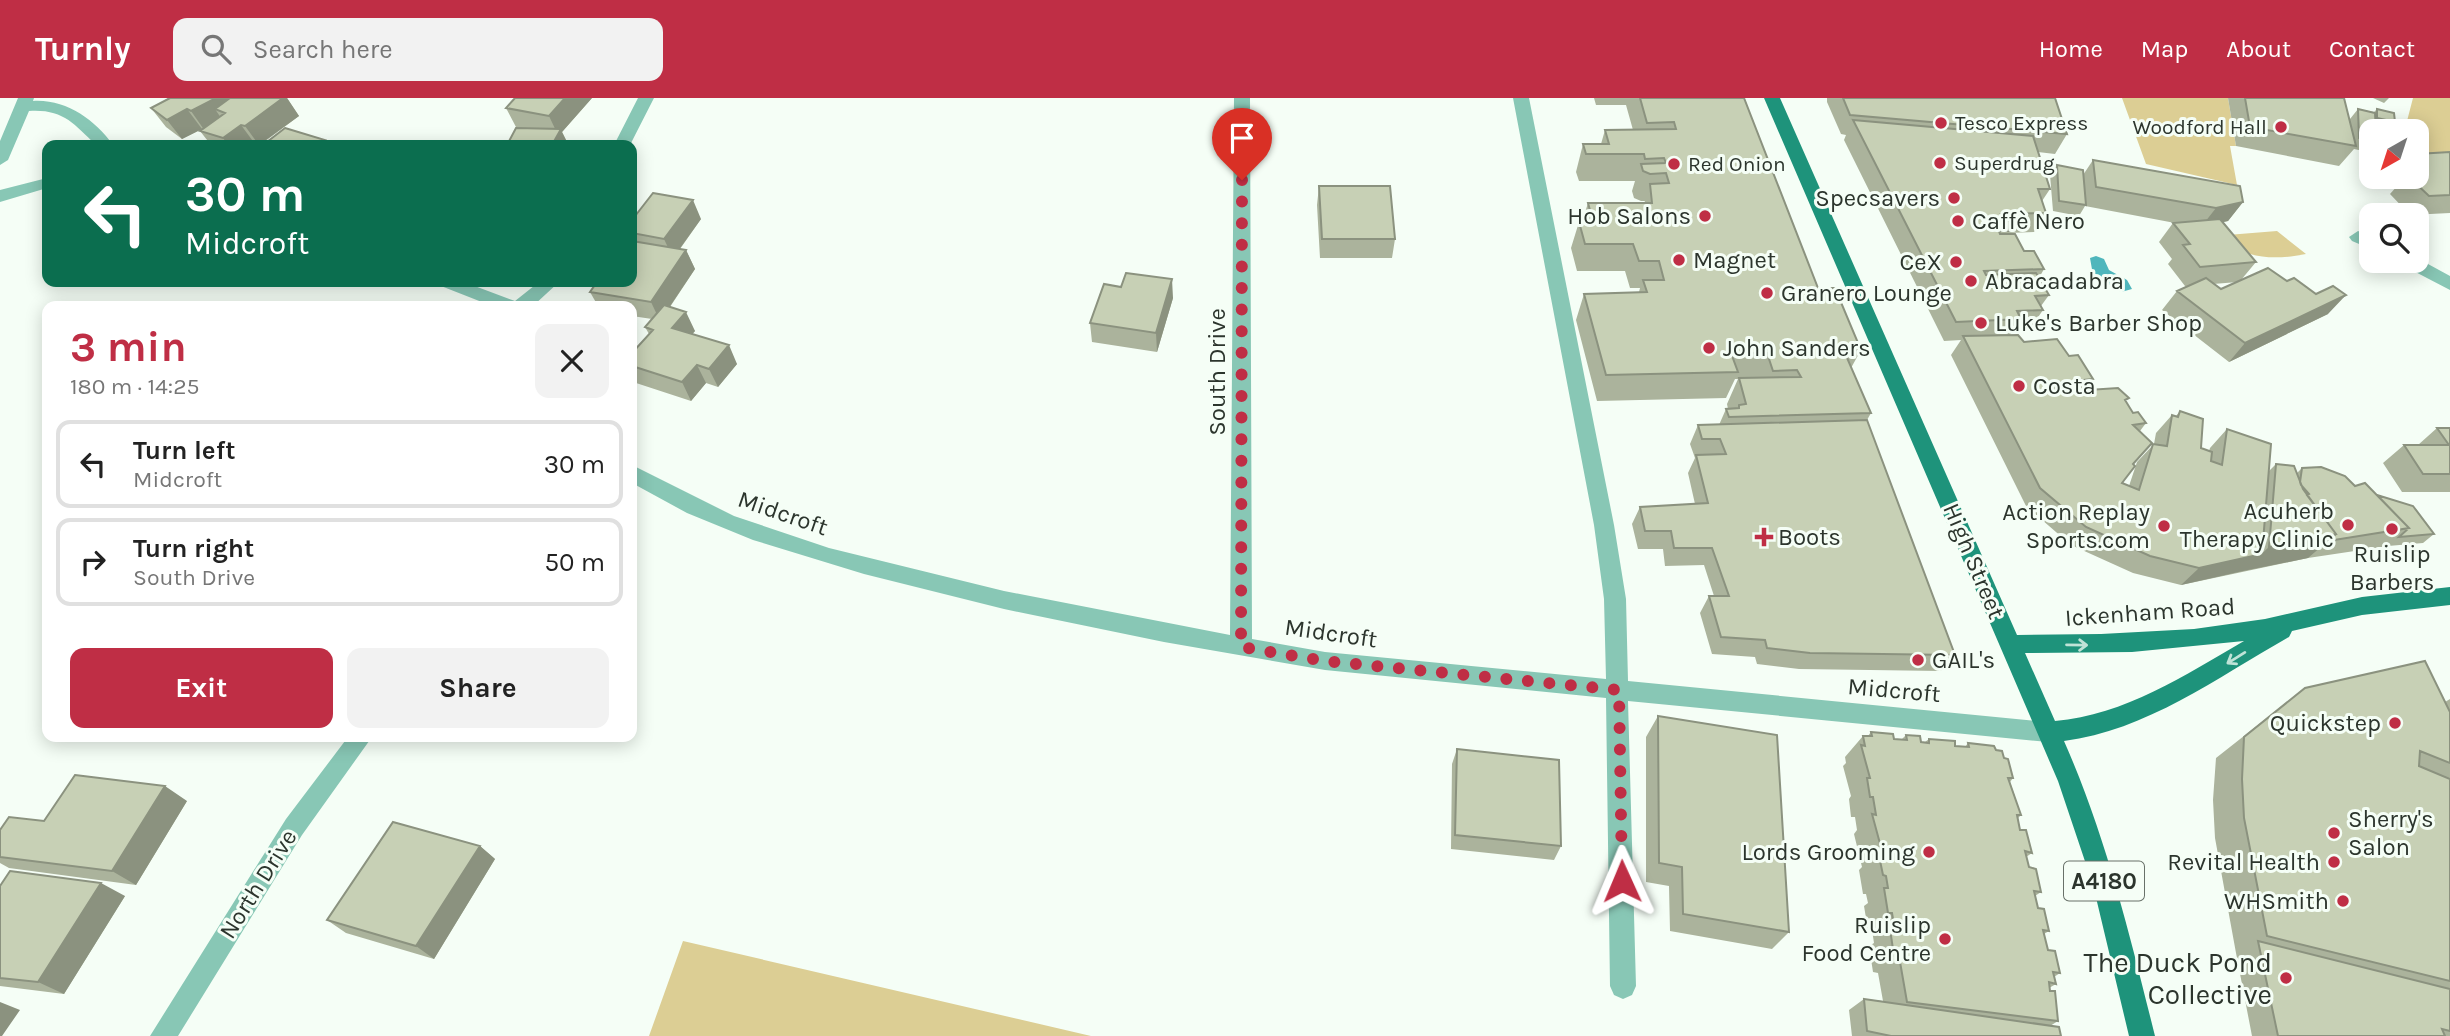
<!DOCTYPE html>
<meta charset="utf-8">
<style>
:root{--surface:#fff;--page:#f2f2f2;--text:#222;--muted:#767676;--line:#e0e0e0;--accent:#bf2e45}
body{margin:0;font-family:Karla,sans-serif;background:var(--page);color:var(--text);height:100vh;display:flex;flex-direction:column;font-size:26px;white-space:nowrap}
*{box-sizing:border-box;margin:0}
p{font-size:23px;color:var(--muted)}
.icon{flex:none;width:38px;height:38px;fill:none;stroke:currentColor;stroke-width:2;stroke-linecap:round;stroke-linejoin:round}
.map{position:relative;flex:1;overflow:hidden}
.drawer{position:absolute;left:42px;top:203px;width:595px;height:441px;display:flex;flex-direction:column;background:var(--surface);border-radius:14px;box-shadow:0 4px 18px #0003}
.drawer>*{flex:none}
.top-card{position:absolute;left:42px;top:42px;width:595px;height:147px;border-radius:14px;box-shadow:0 4px 18px #0003;background:#0b6e4f;color:#fff;overflow:hidden}
.needle{width:46px;rotate:219deg}
.fabs{position:absolute;left:2359px;top:21px;display:grid;gap:14px}
.fabs a{display:grid;place-items:center;width:70px;height:70px;border-radius:14px;background:var(--surface);box-shadow:0 4px 18px #0003;font-size:35px}
.pin{position:absolute;display:grid;place-items:center;width:60px;height:60px;color:#fff;margin:-72px -30px;border-radius:50% 50% 50% 0;rotate:-45deg;box-shadow:0 0 7px #0007}
.pin .icon{rotate:45deg}
.me{position:absolute;width:77px;margin:-38px;rotate:359deg;stroke-linejoin:round;filter:drop-shadow(0 0 5px #0008)}
.turn{display:flex;align-items:center;gap:24px;height:147px;padding:0 28px;font-size:32px}
.turn .icon{width:91px;height:91px;stroke-width:2.5}
.turn b{display:block;font-size:49px;line-height:60px}
.round{display:grid;place-items:center;flex:none;width:74px;height:74px;border-radius:14px;background:var(--page)}
.overview{display:flex;align-items:center;justify-content:space-between;height:119px;padding:0 28px}
h1{font-size:42px;font-weight:700;line-height:52px;color:var(--accent)}
.cta{display:flex;gap:14px;margin-top:auto;padding:14px 28px}
.cta a{flex:1;height:80px;border-radius:14px;background:var(--accent);color:#fff;font-size:28px;font-weight:700;line-height:80px;text-align:center}
.cta a+a{background:var(--page);color:var(--text)}
ul{padding:0;list-style:none}
li{display:flex;align-items:center;gap:21px;height:88px;margin:0 14px 10px;padding:0 14px;border:4px solid var(--line);border-radius:14px}
li div{flex:1}
li b{display:block;font-size:26px}
li em{font-style:normal}
header{display:flex;align-items:center;gap:42px;box-sizing:border-box;height:98px;padding:0 35px;background:var(--accent);color:#fff}
header strong{font-size:33px}
nav{display:flex;gap:38px;margin-inline-start:auto;font-size:24px}
.search{width:490px;height:63px;background:var(--page);display:flex;align-items:center;gap:18px;box-sizing:border-box;padding:0 24px;border-radius:14px;color:var(--muted);font-size:26px}
.map>svg:first-child{display:block}
.green{fill:#dcce94}
.water{fill:#4fb6bc}
.lines{fill:none;stroke-linecap:round;stroke-linejoin:round}
.minor{fill:#88c7b5;fill-rule:evenodd}
.major{fill:#1e937b;fill-rule:evenodd}
.wall{fill:#abb39c;fill-rule:evenodd}
.shaded-wall{fill:#8b927f}
.building{fill:#c7d0b5;stroke:#8b927f;stroke-width:2}
.oneway{stroke:#bfe3d7}
.route{stroke:#bf2e45;stroke-width:12;stroke-dasharray:0 21.6}
.poi-dot{fill:#bf2e45;stroke:#f5fef6;stroke-width:2.5}
.labels{text-anchor:middle;stroke-width:6;stroke-linejoin:round;paint-order:stroke}
.far-poi-label{font-size:21px;fill:#2c352d;stroke:#f5fef6;text-anchor:start}
.shield{fill:#f5fef6;stroke:#687169;stroke-width:2}
.shield-label{font-size:23px;font-weight:bold;fill:#2c352d}
.poi-label{font-size:24px;fill:#2c352d;stroke:#f5fef6;text-anchor:end}
.street-label{font-size:24px;fill:#2c352d;stroke:#f5fef6}
.near-poi-label{font-size:28px;fill:#2c352d;stroke:#f5fef6;text-anchor:end}
</style>
<header>
<strong>Turnly</strong>
<div class="search"><svg class="icon" aria-label="search" viewBox="0 0 24 24"><circle cx="10" cy="10" r="6"/><path d="M15 15l6 6"/></svg>Search here</div>
<nav><a>Home</a><a>Map</a><a>About</a><a>Contact</a></nav>
</header>
<div class="map">
<svg width="2450" height="938" viewBox="0 0 2450 938">
<rect width="100%" height="100%" fill="#f5fef6"/>
<path class="green" d="M2122,0H2228L2236,48H2230L2237,87L2146,66Z
M2413,0H2450V69L2429,56L2416,24L2407,23Z
M2277,133L2306,156C2270,163 2244,160 2215,138Z
M683,843L1091,938H649Z"/>
<path class="water" d="M2096,158L2104,161L2109,172L2127,182L2132,191L2121,194L2093,177L2090,160Z"/>
<g class="lines">
<path class="minor" d="M18,0H34L33,3C66,1 94,21 113,47H96C73,25 63,11 29,13L8,62L0,67V43Z
M638,0H654L630,47H614Z
M1234,0H1250L1252,541L1325,554L1606,581L1604,501L1594,427L1513,0H1529L1614,427L1626,501L1628,583L2048,624L2056,627L2059,634L2056,641L2048,644L1628,603L1636,888L1632,897L1623,901L1614,897L1610,888L1606,600L1325,572L1164,544L1004,511L864,476L753,442L687,415L632,385V367L734,418L829,450L1004,493L1230,537Z
M47,80V90L0,104V92Z
M2358,133L2371,138V151L2352,143L2349,139Z
M2417,160L2450,178V192L2402,167L2399,163H2417Z
M438,184H464L515,203L539,184H559L533,208H492L441,188Z
M348,639H372L302,737L178,938H150L286,721Z"/>
<path class="major" d="M1764,0H1780L2017,537L2101,536L2194,531L2265,521L2362,499L2450,489V507L2362,517L2292,533L2289,539C2218,579 2146,633 2064,643C2106,738 2130,838 2155,938H2129L2093,787L2058,683ZM2244,543C2185,577 2125,617 2055,623L2025,555L2132,554Z"/>
</g>
<path class="wall" d="M167,0H287L299,18L260,47L255,46L253,47H211L200,33L202,31L182,41L166,29L151,10L168,1Z
M592,0L562,34L566,42L563,47H507L520,30L516,29L506,10Z
M1594,0H1744L1818,190L1861,252L1851,270L1871,315L1867,322L1955,557L1941,573L1799,571L1757,566L1755,559L1712,556L1700,515L1709,498H1714L1704,467L1665,468L1663,451H1638L1632,426L1640,409L1695,406L1688,375L1695,360L1690,346L1698,327H1719L1726,311H1728L1727,306L1738,281H1735L1726,300L1597,303L1576,222L1584,196L1639,194L1640,190H1630L1625,173H1577L1571,150L1579,124H1582L1588,105H1644L1645,103H1641L1634,100L1632,93L1635,83H1579L1576,74L1583,46H1601L1605,32H1633L1626,7H1596Z
M1827,0H2055L2067,36L2055,56L2038,54L2050,91L2042,103L2046,115L2034,134L2008,135L2007,136L2024,153L2044,171L2039,180L2049,197L2041,208L2043,212L2030,231L2014,232L2010,237L2024,244L2069,258L2093,281L2087,289L2088,292L2126,304L2133,315L2146,325L2140,333L2133,366L2122,385L2129,388L2137,364L2154,346L2156,335L2172,317L2176,318L2180,313L2201,350L2209,353L2210,350L2227,331L2269,373L2276,366L2297,375L2302,370L2355,388L2377,397L2434,436L2423,445L2388,448L2308,460L2181,487L2133,475L2071,447L2026,408L1951,257L1961,242L1944,243L1844,42L1846,37L1841,36L1827,4Z
M2228,0H2344L2350,24V21L2358,11L2374,14L2377,11L2395,24L2387,33L2376,31L2371,33V50L2368,54L2354,51L2339,68L2236,48Z
M2373,0H2389L2384,5Z
M2450,54V115L2410,117L2390,96L2398,87L2390,79H2417V56Z
M2093,62L2243,104L2228,123L2223,124L2256,164L2241,182L2328,216L2229,264L2162,212L2177,193L2189,188H2185L2168,166L2172,161L2159,144L2173,125H2175L2085,108L2079,118L2053,113L2050,77L2057,67L2083,77ZM2238,184L2221,191L2213,186Z
M1319,88L1395,141L1392,160H1320L1317,107Z
M701,121L680,151L686,152L695,171L670,209L695,233L692,236L737,266L718,289L706,285L691,303L633,284L632,282V255L649,236L645,229L652,221L632,218V208H598L590,194L632,184V122Z
M1173,200L1157,254L1092,244L1090,225Z
M2437,330H2450V394H2402L2383,365L2404,347H2418Z
M2305,590L2445,604L2450,601V938H2252L2236,855L2215,740L2213,702L2216,660Z
M1658,618L1789,834L1772,851L1670,833L1669,788L1646,784V639Z
M1871,634L1894,641L1901,642L1906,637L1921,644H1925L1929,641L1955,648L1965,649L1968,645L1996,652L2004,660L2013,680L2010,684L2021,717L2018,720L2020,732L2032,755L2026,759L2029,769L2041,794L2035,798L2038,810L2049,833L2044,836L2048,852L2060,875L2054,879L2056,886L2049,890L2058,923L2050,928L2061,938H1852L1849,912L1864,901L1883,903L1878,875L1873,874L1869,848L1874,845L1872,832H1868L1864,808L1868,805L1866,796H1863L1859,772L1862,769L1854,736L1857,732L1855,719H1851L1849,701L1851,698L1843,668L1846,665L1845,659L1863,638H1868Z
M1457,651L1561,748L1554,762L1451,751L1452,666Z
M187,703L136,787L9,770L0,765V732L44,723Z
M480,748L495,761L434,861L346,835L327,822Z
M0,788L125,798L64,896L0,888Z"/>
<path class="shaded-wall" d="M216,0H255L225,15L215,11L223,23L205,33L191,13Z
M283,0H287L299,18L259,47L245,28Z
M565,0H592L562,34L566,42L563,47H552L558,37L549,18Z
M187,11L202,31L182,41L167,22Z
M241,27L255,46L253,47H228L223,40Z
M325,42L328,47H318Z
M693,102L701,121L673,160L664,141Z
M2243,104L2228,123L2201,129L2216,110Z
M686,152L695,171L660,223L651,204Z
M1172,181L1173,200L1157,254L1156,235Z
M2346,197L2328,216L2229,264L2245,245Z
M686,214L695,233L681,249L672,230Z
M729,247L737,266L718,289L709,271Z
M697,267L706,285L691,303L682,284Z
M2336,436L2308,460L2243,473L2269,449Z
M2262,456L2243,473L2181,487L2199,470Z
M165,688L187,703L136,787L112,773Z
M480,748L495,761L434,861L416,848Z
M101,785L125,798L64,896L38,884Z
M0,904L20,912L2,938H0Z"/>
<path class="building" d="M170,0H216L191,13L187,11L167,22L151,10Z
M230,0H283L245,28L241,27L223,40L200,33L225,15L215,11Z
M515,0H565L549,18L506,10Z
M1640,0H1744L1818,190H1835L1861,252L1844,253L1871,315L1729,319L1726,311L1739,310V307L1746,306L1739,280L1801,279L1797,272L1773,273L1767,255H1731L1738,274L1606,277L1584,196L1647,194L1643,182H1664L1659,163H1639L1633,146H1585L1579,124L1593,123L1588,105H1652L1650,86L1669,85L1666,75L1650,76L1643,73L1641,66L1666,65L1664,60L1645,61L1644,56H1586L1583,46H1609L1605,32L1676,31L1674,24L1647,25Z
M1843,0H2055L2067,36L1850,17Z
M2245,0H2344L2356,48L2250,29Z
M2358,11L2375,15L2376,33H2371V42L2359,40Z
M2377,11L2394,15L2395,24L2377,20Z
M1853,22L2033,38L2050,91H2038L2046,115L2001,116L2009,133H1999L2000,136H2015L2024,153H2034L2044,171L1984,173L1986,177L2036,175L2049,197L2035,198L2043,212L2017,213L2021,221L1956,224Z
M285,30L325,42L318,47H263Z
M516,30L561,31L552,47H507Z
M2450,54V97L2429,98L2409,79H2417V76L2423,75L2417,69V56Z
M2093,62L2240,88L2243,104L2216,110L2096,89Z
M2057,67L2083,72L2086,107L2059,103Z
M1319,88H1390L1395,141H1322Z
M653,95L693,102L664,141L632,135V122Z
M2220,121L2256,164L2200,169L2183,147L2190,146L2173,125Z
M632,143L686,152L651,204L590,194L597,184H632Z
M2268,170L2287,183L2294,180L2316,196L2333,188L2346,197L2245,245L2177,193L2206,180L2221,191Z
M1126,175L1172,181L1156,235L1090,225L1104,186L1121,189Z
M664,207L686,214L672,230L729,247L709,271L697,267L682,284L632,268V255L653,232L645,229Z
M2018,237L2024,244L2057,241L2069,258L2078,257L2093,281L2044,286L2049,293L2087,288L2088,292L2118,290L2129,300L2125,302L2133,315L2138,314L2146,325L2133,327L2152,345L2133,366L2135,368L2122,385L2139,392L2153,346L2167,348L2172,317L2178,319L2180,313L2203,321L2201,350L2212,354L2211,363L2222,367L2227,331L2271,346L2262,456L2199,470L2150,458L2086,429L2040,390L1963,238Z
M1867,322L1955,557L1810,555L1767,550L1765,542L1721,539L1709,498H1729L1712,450H1674L1671,433H1645L1640,409L1708,405L1696,357L1726,356L1720,341H1702L1698,327Z
M2437,330H2450V376H2423L2404,347H2449Z
M2276,366L2294,368L2303,391L2336,436L2269,449Z
M2321,369L2345,378L2355,388L2365,385L2409,430L2328,443L2336,436L2307,397L2309,396L2301,387L2300,384L2302,370Z
M2377,397L2413,408L2434,436L2399,439L2409,430Z
M2425,563L2450,614V665L2420,653L2419,668L2450,681V883L2267,838L2244,720L2242,681L2244,639L2305,590Z
M1658,618L1777,637L1789,834L1683,816L1682,769L1659,765Z
M1871,634L1893,636L1894,641L1907,642L1906,637L1920,638L1921,644L1929,645V641L1955,643V648L1969,649L1968,645L1994,648L1996,652L2002,653L2004,660L2008,661L2013,680H2008L2021,717H2017L2020,732H2026L2032,755L2025,753L2029,769L2036,771L2041,794L2034,793L2038,810L2044,811L2049,833L2043,832L2048,852L2055,853L2060,875L2053,874L2056,886L2049,884L2050,893H2055L2058,923L1907,904L1899,858H1894L1890,831L1895,832L1892,815H1888L1884,790H1888L1886,778L1883,777L1878,753H1882L1872,716L1876,717L1873,699H1870L1867,680H1870L1861,647L1865,648L1863,638H1872Z
M1457,651L1559,662L1561,748L1455,737Z
M75,677L165,688L112,773L0,759V732L9,719L44,723Z
M393,724L480,748L416,848L327,822Z
M10,773L101,785L38,884L0,880V788Z
M2258,843L2450,891V933L2442,931L2445,938H2278Z
M1864,901L2059,929L2061,938H1891L1867,933Z"/>
<defs><path id="oneway-shaft" d="M-6 0H5M1.5-3L5.5 0L1.5 3" fill="none" stroke-width="1.6" stroke-linecap="round" stroke-linejoin="round" transform="scale(1.75)"/></defs>
<g class="oneway">
<use href="#oneway-shaft" transform="translate(2077 547) rotate(1)"/>
<use href="#oneway-shaft" transform="translate(2236 560) rotate(148)"/>
</g>
<g class="lines">
<path class="route" d="M1242,82L1241,549L1325,563L1619,592L1622,783"/>
</g>
<g class="poi-dot">
<circle cx="1941" cy="25" r="7"/>
<circle cx="2281" cy="29" r="7"/>
<circle cx="1940" cy="65" r="7"/>
<circle cx="1674" cy="66" r="7"/>
<circle cx="1954" cy="100" r="7"/>
<circle cx="1705" cy="118" r="7"/>
<circle cx="1958" cy="123" r="7"/>
<circle cx="1679" cy="162" r="7"/>
<circle cx="1956" cy="164" r="7"/>
<circle cx="1971" cy="183" r="7"/>
<circle cx="1767" cy="195" r="7"/>
<circle cx="1981" cy="225" r="7"/>
<circle cx="1709" cy="250" r="7"/>
<circle cx="2019" cy="288" r="7"/>
<circle cx="2348" cy="427" r="7"/>
<circle cx="2164" cy="428" r="7"/>
<circle cx="2392" cy="431" r="7"/>
<path d="M1760.5 428.5h7v7h7v7h-7v7h-7v-7h-7v-7h7z"/>
<circle cx="1918" cy="562" r="7"/>
<circle cx="2395" cy="625" r="7"/>
<circle cx="2334" cy="735" r="7"/>
<circle cx="1929" cy="754" r="7"/>
<circle cx="2334" cy="764" r="7"/>
<circle cx="2343" cy="803" r="7"/>
<circle cx="1945" cy="841" r="7"/>
<circle cx="2286" cy="880" r="7"/>
</g>
<g class="labels">
<g class="far-poi-label">
<text x="1955" y="32">Tesco Express</text>
<text x="2267" y="36" text-anchor="end">Woodford Hall</text>
<text x="1954" y="72">Superdrug</text>
<text x="1688" y="73">Red Onion</text>
</g>
<rect class="shield" x="2064" y="763.5" width="80" height="39" rx="5"/>
<g class="shield-label">
<text x="2104" y="791">A4180</text>
</g>
<g class="poi-label">
<text x="1940" y="108">Specsavers</text>
<text x="1691" y="126">Hob Salons</text>
<text x="1972" y="131" text-anchor="start">Caffè Nero</text>
<text x="1693" y="170" text-anchor="start">Magnet</text>
<text x="1942" y="172">CeX</text>
<text x="1985" y="191" text-anchor="start">Abracadabra</text>
<text x="1781" y="203" text-anchor="start">Granero Lounge</text>
<text x="1995" y="233" text-anchor="start">Luke's Barber Shop</text>
<text x="1723" y="258" text-anchor="start">John Sanders</text>
<text x="2033" y="296" text-anchor="start">Costa</text>
<text x="2334" y="421">Acuherb<tspan x="2334" dy="28">Therapy Clinic</tspan></text>
<text x="2150" y="422">Action Replay<tspan x="2150" dy="28">Sports.com</tspan></text>
<text x="1778" y="447" text-anchor="start">Boots</text>
<text x="2392" y="464" text-anchor="middle">Ruislip<tspan x="2392" dy="28">Barbers</tspan></text>
<text x="1932" y="570" text-anchor="start">GAIL's</text>
<text x="2381" y="633">Quickstep</text>
<text x="2348" y="729" text-anchor="start">Sherry's<tspan x="2348" dy="28">Salon</tspan></text>
<text x="1915" y="762">Lords Grooming</text>
<text x="2320" y="772">Revital Health</text>
<text x="2329" y="811">WHSmith</text>
<text x="1931" y="835">Ruislip<tspan x="1931" dy="28">Food Centre</tspan></text>
</g>
<g class="street-label">
<text transform="translate(1217 274) rotate(-90)" y="8">South Drive</text>
<text transform="translate(783 415) rotate(19)" y="8">Midcroft</text>
<text transform="translate(1974 463) rotate(67)" y="8">High Street</text>
<text transform="translate(2150 514) rotate(-4)" y="8">Ickenham Road</text>
<text transform="translate(1331 535) rotate(8)" y="8">Midcroft</text>
<text transform="translate(1894 592) rotate(5)" y="8">Midcroft</text>
<text transform="translate(258 786) rotate(-58)" y="8">North Drive</text>
</g>
<g class="near-poi-label">
<text x="2272" y="874">The Duck Pond<tspan x="2272" dy="32">Collective</tspan></text>
</g>
</g>
</svg>
<div class="fabs">
<a><svg class="needle" viewBox="-14 -14 28 28"><path d="M0-13l5 13h-10z" fill="#e53935"/><path d="M0 13l5-13h-10z" fill="#767676"/></svg></a>
<a><svg class="icon" aria-label="search" viewBox="0 0 24 24"><circle cx="10" cy="10" r="6"/><path d="M15 15l6 6"/></svg></a>
</div>
<div class="pin" style="left:1242px;top:82px;background:#d93025"><svg class="icon" aria-label="arrive" viewBox="0 0 24 24"><path d="M6 21V4h12l-3 4 3 4H6"/></svg></div>
<svg class="me" style="left:1622px;top:783px" viewBox="-20 -20 40 40"><path d="M0-17L14 15 0 8-14 15z" fill="#bf2e45" stroke="#fff" stroke-width="4"/></svg>
<div class="top-card">
<div class="turn"><svg class="icon" aria-label="left" viewBox="0 0 24 24"><path d="M17 20v-9H6M10 6l-5 5 5 5"/></svg><div><b>30 m</b>Midcroft</div></div>
</div>
<section class="drawer">
<div class="overview"><div><h1>3 min</h1><p>180 m · 14:25</p></div><a class="round"><svg class="icon" aria-label="close" viewBox="0 0 24 24"><path d="M6 6l12 12M18 6L6 18"/></svg></a></div>
<ul>
<li><svg class="icon" aria-label="left" viewBox="0 0 24 24"><path d="M17 20v-9H6M10 6l-5 5 5 5"/></svg><div><b>Turn left</b><p>Midcroft</p></div><em>30 m</em></li>
<li><svg class="icon" aria-label="right" viewBox="0 0 24 24"><path d="M7 20v-9h11M14 6l5 5-5 5"/></svg><div><b>Turn right</b><p>South Drive</p></div><em>50 m</em></li>
</ul>
<div class="cta"><a>Exit</a><a>Share</a></div>
</section>
</div>
